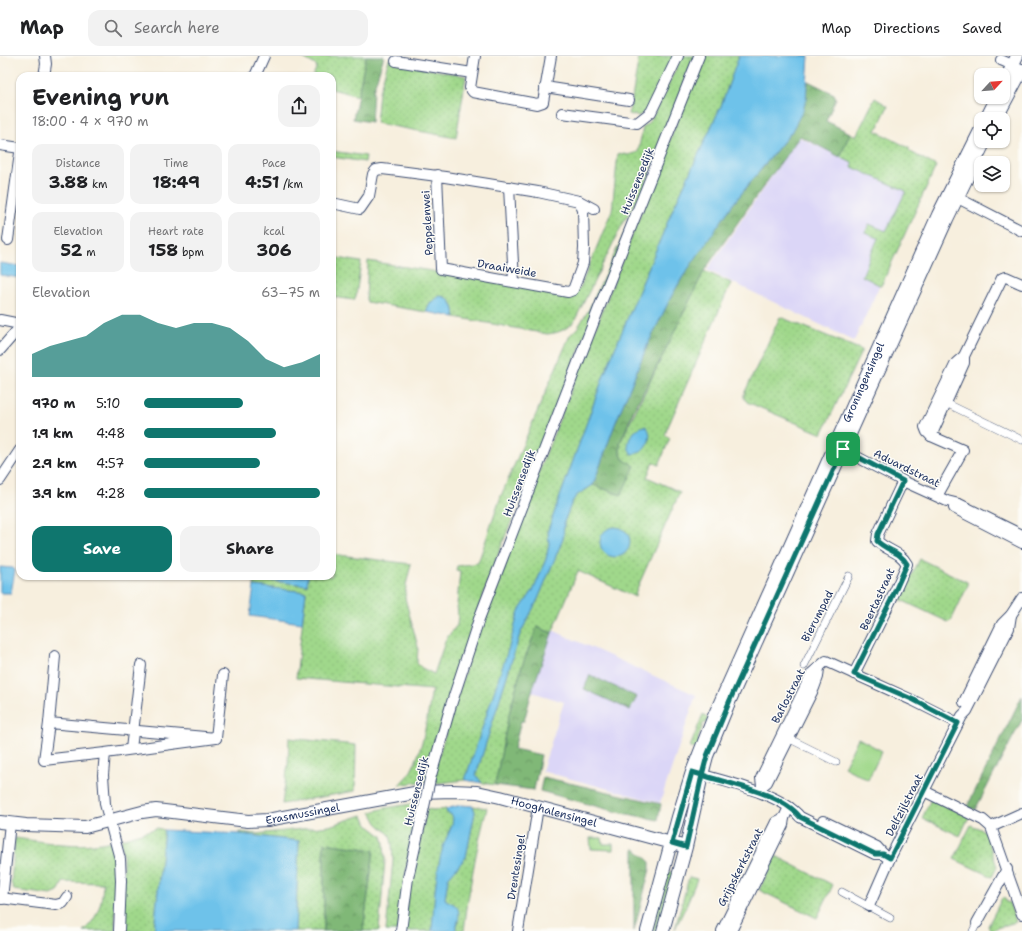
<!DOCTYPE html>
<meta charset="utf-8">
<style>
:root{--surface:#fff;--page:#f2f2f2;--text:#202124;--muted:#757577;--line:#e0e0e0;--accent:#0f766e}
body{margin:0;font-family:"Shantell Sans",sans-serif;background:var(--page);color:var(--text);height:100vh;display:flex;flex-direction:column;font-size:15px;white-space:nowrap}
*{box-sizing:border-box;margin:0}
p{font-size:13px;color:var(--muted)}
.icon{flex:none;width:22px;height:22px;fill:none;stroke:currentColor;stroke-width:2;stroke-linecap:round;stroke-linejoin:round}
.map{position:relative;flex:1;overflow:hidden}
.details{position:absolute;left:16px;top:16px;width:320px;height:508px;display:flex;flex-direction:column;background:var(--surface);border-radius:12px;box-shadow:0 1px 3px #0004}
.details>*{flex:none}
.needle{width:26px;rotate:64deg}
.buttons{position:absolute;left:974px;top:12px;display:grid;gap:8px}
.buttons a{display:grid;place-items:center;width:36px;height:36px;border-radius:8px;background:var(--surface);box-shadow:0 1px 3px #0004;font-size:20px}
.pin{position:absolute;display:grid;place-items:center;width:34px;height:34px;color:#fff;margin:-17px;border-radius:8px;box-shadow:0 2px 6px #0006}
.round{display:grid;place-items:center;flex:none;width:42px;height:42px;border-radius:12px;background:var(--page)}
.summary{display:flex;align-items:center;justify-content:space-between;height:68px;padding:0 16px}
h1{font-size:22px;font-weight:700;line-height:30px}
.stats{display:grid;grid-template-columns:repeat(3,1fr);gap:6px;height:68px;padding:4px 16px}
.stats div{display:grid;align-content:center;border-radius:10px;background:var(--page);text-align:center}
.stats b{font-size:17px;font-weight:700}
.stats small{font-size:11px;font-weight:400}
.stats p{font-size:11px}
.chart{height:112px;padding:8px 16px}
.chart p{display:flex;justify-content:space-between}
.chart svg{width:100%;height:72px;margin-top:4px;fill:var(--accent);opacity:.7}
.cta{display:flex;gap:8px;margin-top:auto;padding:8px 16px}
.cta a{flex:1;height:46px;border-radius:12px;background:var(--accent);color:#fff;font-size:16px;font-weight:700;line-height:46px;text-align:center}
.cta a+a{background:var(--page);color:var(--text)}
ul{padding:0 16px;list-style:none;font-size:13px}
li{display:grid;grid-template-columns:64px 48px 1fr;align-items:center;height:30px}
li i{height:10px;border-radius:5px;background:var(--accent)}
header{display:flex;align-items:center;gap:24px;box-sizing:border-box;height:56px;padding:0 20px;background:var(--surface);border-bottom:1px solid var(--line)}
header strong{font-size:19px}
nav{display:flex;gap:22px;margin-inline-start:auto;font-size:14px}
.search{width:280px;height:36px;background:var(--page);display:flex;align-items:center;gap:10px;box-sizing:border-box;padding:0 14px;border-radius:12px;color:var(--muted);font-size:15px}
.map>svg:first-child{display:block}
</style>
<header>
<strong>Map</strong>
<div class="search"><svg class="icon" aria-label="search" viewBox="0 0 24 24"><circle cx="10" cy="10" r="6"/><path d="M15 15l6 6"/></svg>Search here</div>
<nav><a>Map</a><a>Directions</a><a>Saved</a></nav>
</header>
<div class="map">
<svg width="1022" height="875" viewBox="0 0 1022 875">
<defs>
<pattern id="grass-dots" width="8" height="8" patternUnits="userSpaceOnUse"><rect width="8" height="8" fill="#a0d88b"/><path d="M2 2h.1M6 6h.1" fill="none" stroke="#89ba7a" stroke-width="1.8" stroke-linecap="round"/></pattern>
<pattern id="forest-crowns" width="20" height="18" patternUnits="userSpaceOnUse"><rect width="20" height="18" fill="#80b877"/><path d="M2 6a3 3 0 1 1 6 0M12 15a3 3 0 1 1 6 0" fill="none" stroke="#689665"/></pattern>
</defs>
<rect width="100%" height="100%" fill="#fdfcf7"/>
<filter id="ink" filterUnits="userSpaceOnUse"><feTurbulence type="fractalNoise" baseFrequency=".025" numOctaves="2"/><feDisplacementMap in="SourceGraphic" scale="8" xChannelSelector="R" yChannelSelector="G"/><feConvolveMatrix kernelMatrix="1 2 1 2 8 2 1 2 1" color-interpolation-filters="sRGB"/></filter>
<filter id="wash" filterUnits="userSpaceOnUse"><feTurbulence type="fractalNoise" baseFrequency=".012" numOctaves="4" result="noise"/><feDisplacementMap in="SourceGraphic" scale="16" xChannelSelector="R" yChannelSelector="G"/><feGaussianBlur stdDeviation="0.9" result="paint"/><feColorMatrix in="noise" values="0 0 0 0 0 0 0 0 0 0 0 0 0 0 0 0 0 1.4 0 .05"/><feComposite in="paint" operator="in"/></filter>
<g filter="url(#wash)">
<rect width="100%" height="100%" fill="#f7efde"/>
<!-- built -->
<g fill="#dbd6f7">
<polygon points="799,81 920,141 854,285 707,214"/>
<polygon points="548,572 696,639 660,747 542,715 564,646 526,634"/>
</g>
<!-- grass -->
<g fill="url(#grass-dots)" stroke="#5e8474" fill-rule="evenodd">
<polygon points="300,0 366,0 358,40 332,33 332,20 313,20 317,10"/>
<polygon points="639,0 675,0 650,52 639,60 628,58 631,48"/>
<path d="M682,0H695L644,132L622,169L574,266C565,274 559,277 547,278L455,261C454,253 453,244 444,240L430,247L426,256L367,246L366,243L368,205L572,237L580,232L612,154L618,97L628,99L638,96L643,71L651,64Z"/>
<polygon points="703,0 739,0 721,50 673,153 604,319 548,474 549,489 546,503 534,533 519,555 509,591 465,724 430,728 483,557"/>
<polygon points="389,3 397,7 466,20 456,82 376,67 379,36"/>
<polygon points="875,42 888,50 876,75 909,92 909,95 936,110 881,230 862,220 878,182 865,177 869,168 886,175 906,135 852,111 852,107 840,101 850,77 856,80"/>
<polygon points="332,95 366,100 365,106 332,101"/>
<path d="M631,163L496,504L460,604L425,725L399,729C403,724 408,720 411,715C423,695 428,657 432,634L296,622L306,536L254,530V523L307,529L308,520H332V498L411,508L406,529L405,542L418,591L417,607L422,612L434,618L446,583L457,569L458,560L457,549L460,515L456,514L457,510L478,507L501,440L570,279L578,271L588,255Z"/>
<polygon points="332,201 361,206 356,240 354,244 332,241"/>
<path d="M704,215L731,227L667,373L665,379L670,382L659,409L653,406L647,421L680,436L636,535L635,541L578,515L552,577L537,571L522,610L509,658L495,729L482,727L476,719L520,578L538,543L563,483L564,466L572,446L576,440L593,429L621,439L624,404L620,397V387ZM638,372L649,384L644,393L630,382ZM612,472L626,476L630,483L617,501C599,501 596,479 612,472Z"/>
<polygon points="780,261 862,294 822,378 747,346 744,342 744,338"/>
<polygon points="920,503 967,526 968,529 951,565 948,566 899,543"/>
<polygon points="703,658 708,663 707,666 703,668 698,683 700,688 697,693 690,691"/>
<polygon points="289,682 356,689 355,735 282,748 288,708"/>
<polygon points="931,743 969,761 960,780 922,762"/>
<polygon points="418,747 414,762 397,875 386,875 393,804 392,788 390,779 377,767 371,756 385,752"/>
<path d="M473,750L487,752C476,794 469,832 464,875H455L458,867L456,850L445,843L448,822L466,801L475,756Z"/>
<polygon points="427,753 433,754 446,753 447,757 452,759 454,762 453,767 449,775 436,826 432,875 404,875 409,829"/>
<polygon points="362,759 369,770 382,780 384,787 385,804 379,875 363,875 374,794 324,787 324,875 295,875 299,785 240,778 240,776 256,778 329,770"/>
<polygon points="971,769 985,775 997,811 992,821 954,803"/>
<polygon points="158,772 164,774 154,875 123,875 123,799 121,783"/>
<path d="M15,782C46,786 80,793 111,785L117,803L115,875H83C98,863 102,847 103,827L63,826L58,836L51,839L14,834L11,827Z"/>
<polygon points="776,800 833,829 817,862 759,834"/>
<polygon points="666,815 676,817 661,875 649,875"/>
<polygon points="689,821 697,823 686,850 675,873"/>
<polygon points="1002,842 1005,843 1007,847 1009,846 1016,866 990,874 988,870"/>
</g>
<!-- forest -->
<g fill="url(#forest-crowns)" stroke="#4e746a">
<polygon points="366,0 384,0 373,35 371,66 353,63"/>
<polygon points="808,25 834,38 836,42 826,65 850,77 840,101 800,80 750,149 704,215 666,293 634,354 620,387 620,397 624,404 635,410 621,439 593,429 615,368 647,290 671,241 694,202 733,148 792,75 808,29"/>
<polygon points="537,571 552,577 532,635 524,665 521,665 514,693 541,699 534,734 495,729 509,658 522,610"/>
<polygon points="590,619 637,641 630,654 584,633"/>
<polygon points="1022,640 1022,664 975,754 967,751"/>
<polygon points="543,721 661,748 658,764 617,756 540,735"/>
<polygon points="324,787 374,794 363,875 324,875"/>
<polygon points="634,792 650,806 650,813 634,875"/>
</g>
<!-- park -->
<g fill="#a0d88b" stroke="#5e8474">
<polygon points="858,682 882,695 868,724 844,711"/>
<polygon points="590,782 602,782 603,788 613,788 613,794 591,793"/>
</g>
<!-- water -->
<g fill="#6ec2ea" stroke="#4478a4">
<polygon points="739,0 809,0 806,44 803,54 792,75 733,148 682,222 671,241 647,290 615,368 593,429 576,440 572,446 564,466 563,483 538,543 520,578 476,719 482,727 465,724 509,591 519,555 534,533 546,503 549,489 548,474 604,319 673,153 721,50"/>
<polygon points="0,207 20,210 20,222 0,219"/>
<path d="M440,240C451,241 454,251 455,261L426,256L430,247Z"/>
<path d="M644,370L647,371C653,380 648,390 641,396L632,398C623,388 632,374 644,370Z"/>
<circle cx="615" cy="486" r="15"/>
<polygon points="0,511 13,512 15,514 11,537 0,537"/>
<polygon points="255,520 308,520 307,529 254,523"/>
<polygon points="254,530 306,536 302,567 250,560"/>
<path d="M461,749L473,750L475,756L466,801L448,822L445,843C448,846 453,847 456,850C462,856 457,869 455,875H432C434,847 435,818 443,791C445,783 456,766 452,759L447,757L446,753Z"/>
<polygon points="164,774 240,778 299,785 295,875 154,875"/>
</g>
</g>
<g filter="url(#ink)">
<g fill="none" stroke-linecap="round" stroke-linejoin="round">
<defs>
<g id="pedestrian">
<polyline points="946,347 1022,384"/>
<polyline points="804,610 849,520"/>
<polyline points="788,682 836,706"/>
<polyline points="842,836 890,862"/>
<polyline points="973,875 977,867"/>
</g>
<g id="minor">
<polyline points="475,0 470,32 473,36 537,48 543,46 551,0"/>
<polyline points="1001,4 1019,12"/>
<polyline points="396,5 472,17"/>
<polyline points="44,20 46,8 45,0"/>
<polyline points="255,20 264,0"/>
<polyline points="545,31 629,44"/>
<polyline points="562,57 637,67 651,56 678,0"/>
<polyline points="0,89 20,92"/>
<polyline points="509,131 514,226"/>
<polyline points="952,139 1022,175"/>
<polyline points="579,145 594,153"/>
<polyline points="332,147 360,153 369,140 373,118 376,114 382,113 399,115 445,121 538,136 579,145 583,154 584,192 583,207 573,234 568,236 441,213 437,119"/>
<polyline points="8,184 20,97"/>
<polyline points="0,264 20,268"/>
<polyline points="0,294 20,271"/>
<polyline points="931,380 964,307 964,301"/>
<polyline points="836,390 903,425 947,445 959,448 1022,479"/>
<polyline points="0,424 20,394"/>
<polyline points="937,440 963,394 931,380 927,376 925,371 956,307 964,300 1002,222 1006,221 1022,228"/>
<polyline points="954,452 1022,487"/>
<path d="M854,618L891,544L907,508C900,495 887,495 877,485L878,478L903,425"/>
<polyline points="964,646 1002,568 1011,559 1022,542"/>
<polyline points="49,667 55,600"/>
<polyline points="216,682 223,619"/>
<polyline points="131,693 141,609"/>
<polyline points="105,697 44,704 49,667 216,682 105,697 103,719 105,748 120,803 121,825 119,875"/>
<path d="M696,717C725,726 780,737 800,761L875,798H883"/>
<polyline points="430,723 451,649 479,563 606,234 699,0"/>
<polyline points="762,730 767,726 814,632 818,621 819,612"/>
<polyline points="924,735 983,764 991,771 1022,858"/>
<polyline points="760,736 762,730 761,722 812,617 826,605 914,645 958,667"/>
<polyline points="823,765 877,791 885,800"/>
<polyline points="991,771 1022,757"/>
<polyline points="0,842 56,849 63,847 67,841"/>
<polyline points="2,843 10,767"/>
<polyline points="869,850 890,802 962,660 967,655 1009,572 1011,559"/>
<polyline points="977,867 1007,813"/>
<polyline points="401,875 408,822 422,760"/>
<polyline points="518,875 538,751"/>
<polyline points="722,875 776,766 784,762"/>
<polyline points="731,875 783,769 784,762 789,751"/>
</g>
<g id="tertiary">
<polyline points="1003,29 1017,0"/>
<polyline points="986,63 997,41"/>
<polyline points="996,63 1022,14"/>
<path id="s1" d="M0,766L26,769L85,771L142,756L156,754L248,765L267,764L420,736L452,735L477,736L500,741L679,789"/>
<path id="s2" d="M647,875L678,761L692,716L714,660L938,159L981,73"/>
<polyline points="663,875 686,791 702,719 707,700 730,644 947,163 985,85"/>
</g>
</defs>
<!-- pedestrian casing -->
<use href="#pedestrian" stroke="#3c4c71" stroke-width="8"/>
<!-- minor casing -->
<use href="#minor" stroke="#3c4c71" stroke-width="12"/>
<!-- tertiary casing -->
<use href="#tertiary" stroke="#3c4c71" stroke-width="14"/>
<!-- pedestrian -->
<use href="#pedestrian" stroke="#fff" stroke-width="7"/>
<!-- minor -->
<use href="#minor" stroke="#fff" stroke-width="10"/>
<!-- tertiary -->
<use href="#tertiary" stroke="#fff" stroke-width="12"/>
<defs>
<polyline id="minor-bridge" points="422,760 430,723"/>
</defs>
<!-- minor-bridge casing -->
<use href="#minor-bridge" stroke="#3c4c71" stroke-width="12" stroke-linecap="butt"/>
<!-- minor-bridge -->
<use href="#minor-bridge" stroke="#fff" stroke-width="10"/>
</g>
</g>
<g fill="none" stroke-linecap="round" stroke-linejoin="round" filter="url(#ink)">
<defs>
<path id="route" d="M843,393L730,644L707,700L702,719L692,716L672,787L686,791L702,719C730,728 781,737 800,761L875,798H883L890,802L958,667L914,644L854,618L891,544L907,508C900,495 887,495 877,485L878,478L903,425L843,393"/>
</defs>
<!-- route casing -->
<use href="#route" stroke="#fff" stroke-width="8"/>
<!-- route -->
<use href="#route" stroke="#0f766e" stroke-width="5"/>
</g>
<g text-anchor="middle" stroke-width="3" stroke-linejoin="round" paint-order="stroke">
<!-- street labels -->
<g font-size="11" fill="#1b2f5e" stroke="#fdfcf7">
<text transform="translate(637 125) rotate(-68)" y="4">Huissensedijk</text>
<text transform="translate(427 167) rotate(-93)" y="4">Peppelenwei</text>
<text transform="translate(507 212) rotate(10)" y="4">Draaiweide</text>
<text dy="4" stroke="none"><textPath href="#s2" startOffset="591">Groningensingel</textPath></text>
<text transform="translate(907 412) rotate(26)" y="4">Aduardstraat</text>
<text transform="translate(519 427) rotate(-69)" y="4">Huissensedijk</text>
<text transform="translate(877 543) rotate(-65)" y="4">Beertastraat</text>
<text transform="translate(817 560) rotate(-63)" y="4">Bierumpad</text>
<text transform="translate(788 640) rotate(-63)" y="4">Baflostraat</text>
<text transform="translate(416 735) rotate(-76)" y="4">Huissensedijk</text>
<text transform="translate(904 749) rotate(-63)" y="4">Delfzijlstraat</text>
<text dy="4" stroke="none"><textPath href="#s1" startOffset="562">Hooghalensingel</textPath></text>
<text dy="4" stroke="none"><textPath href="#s1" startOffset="306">Erasmussingel</textPath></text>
<text transform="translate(516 811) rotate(-81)" y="4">Drentesingel</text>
<text transform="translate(740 811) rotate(-63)" y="4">Grijpskerkstraat</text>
</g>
</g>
</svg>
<div class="buttons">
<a><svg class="needle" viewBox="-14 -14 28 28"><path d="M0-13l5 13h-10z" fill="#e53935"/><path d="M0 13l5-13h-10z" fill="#757577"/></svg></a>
<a><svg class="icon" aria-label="locate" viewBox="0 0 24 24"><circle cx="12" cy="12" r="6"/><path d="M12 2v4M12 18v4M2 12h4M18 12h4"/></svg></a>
<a><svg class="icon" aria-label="layers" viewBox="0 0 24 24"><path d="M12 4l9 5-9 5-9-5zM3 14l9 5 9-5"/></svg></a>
</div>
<div class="pin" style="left:843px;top:393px;background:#1e9e55"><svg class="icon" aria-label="arrive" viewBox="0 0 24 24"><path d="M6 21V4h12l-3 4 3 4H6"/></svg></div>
<section class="details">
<div class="summary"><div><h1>Evening run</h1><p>18:00 · 4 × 970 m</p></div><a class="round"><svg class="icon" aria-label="share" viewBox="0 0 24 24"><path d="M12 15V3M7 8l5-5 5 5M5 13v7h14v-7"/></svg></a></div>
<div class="stats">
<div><p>Distance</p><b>3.88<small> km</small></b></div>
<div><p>Time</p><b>18:49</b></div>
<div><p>Pace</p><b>4:51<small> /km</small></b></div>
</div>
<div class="stats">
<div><p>Elevation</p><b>52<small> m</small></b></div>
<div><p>Heart rate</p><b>158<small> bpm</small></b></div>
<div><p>kcal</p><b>306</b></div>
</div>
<div class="chart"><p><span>Elevation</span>63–75 m</p>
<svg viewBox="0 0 160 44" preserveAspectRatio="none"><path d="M0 44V30L10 25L20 22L30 19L40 11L50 6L60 6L70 11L80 14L90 11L100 11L110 14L120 22L130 33L140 38L150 35L160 30V44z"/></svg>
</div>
<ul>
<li><b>970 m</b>5:10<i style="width:56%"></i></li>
<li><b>1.9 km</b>4:48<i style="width:75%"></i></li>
<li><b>2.9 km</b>4:57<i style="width:66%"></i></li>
<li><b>3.9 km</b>4:28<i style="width:100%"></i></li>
</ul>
<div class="cta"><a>Save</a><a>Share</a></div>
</section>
</div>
